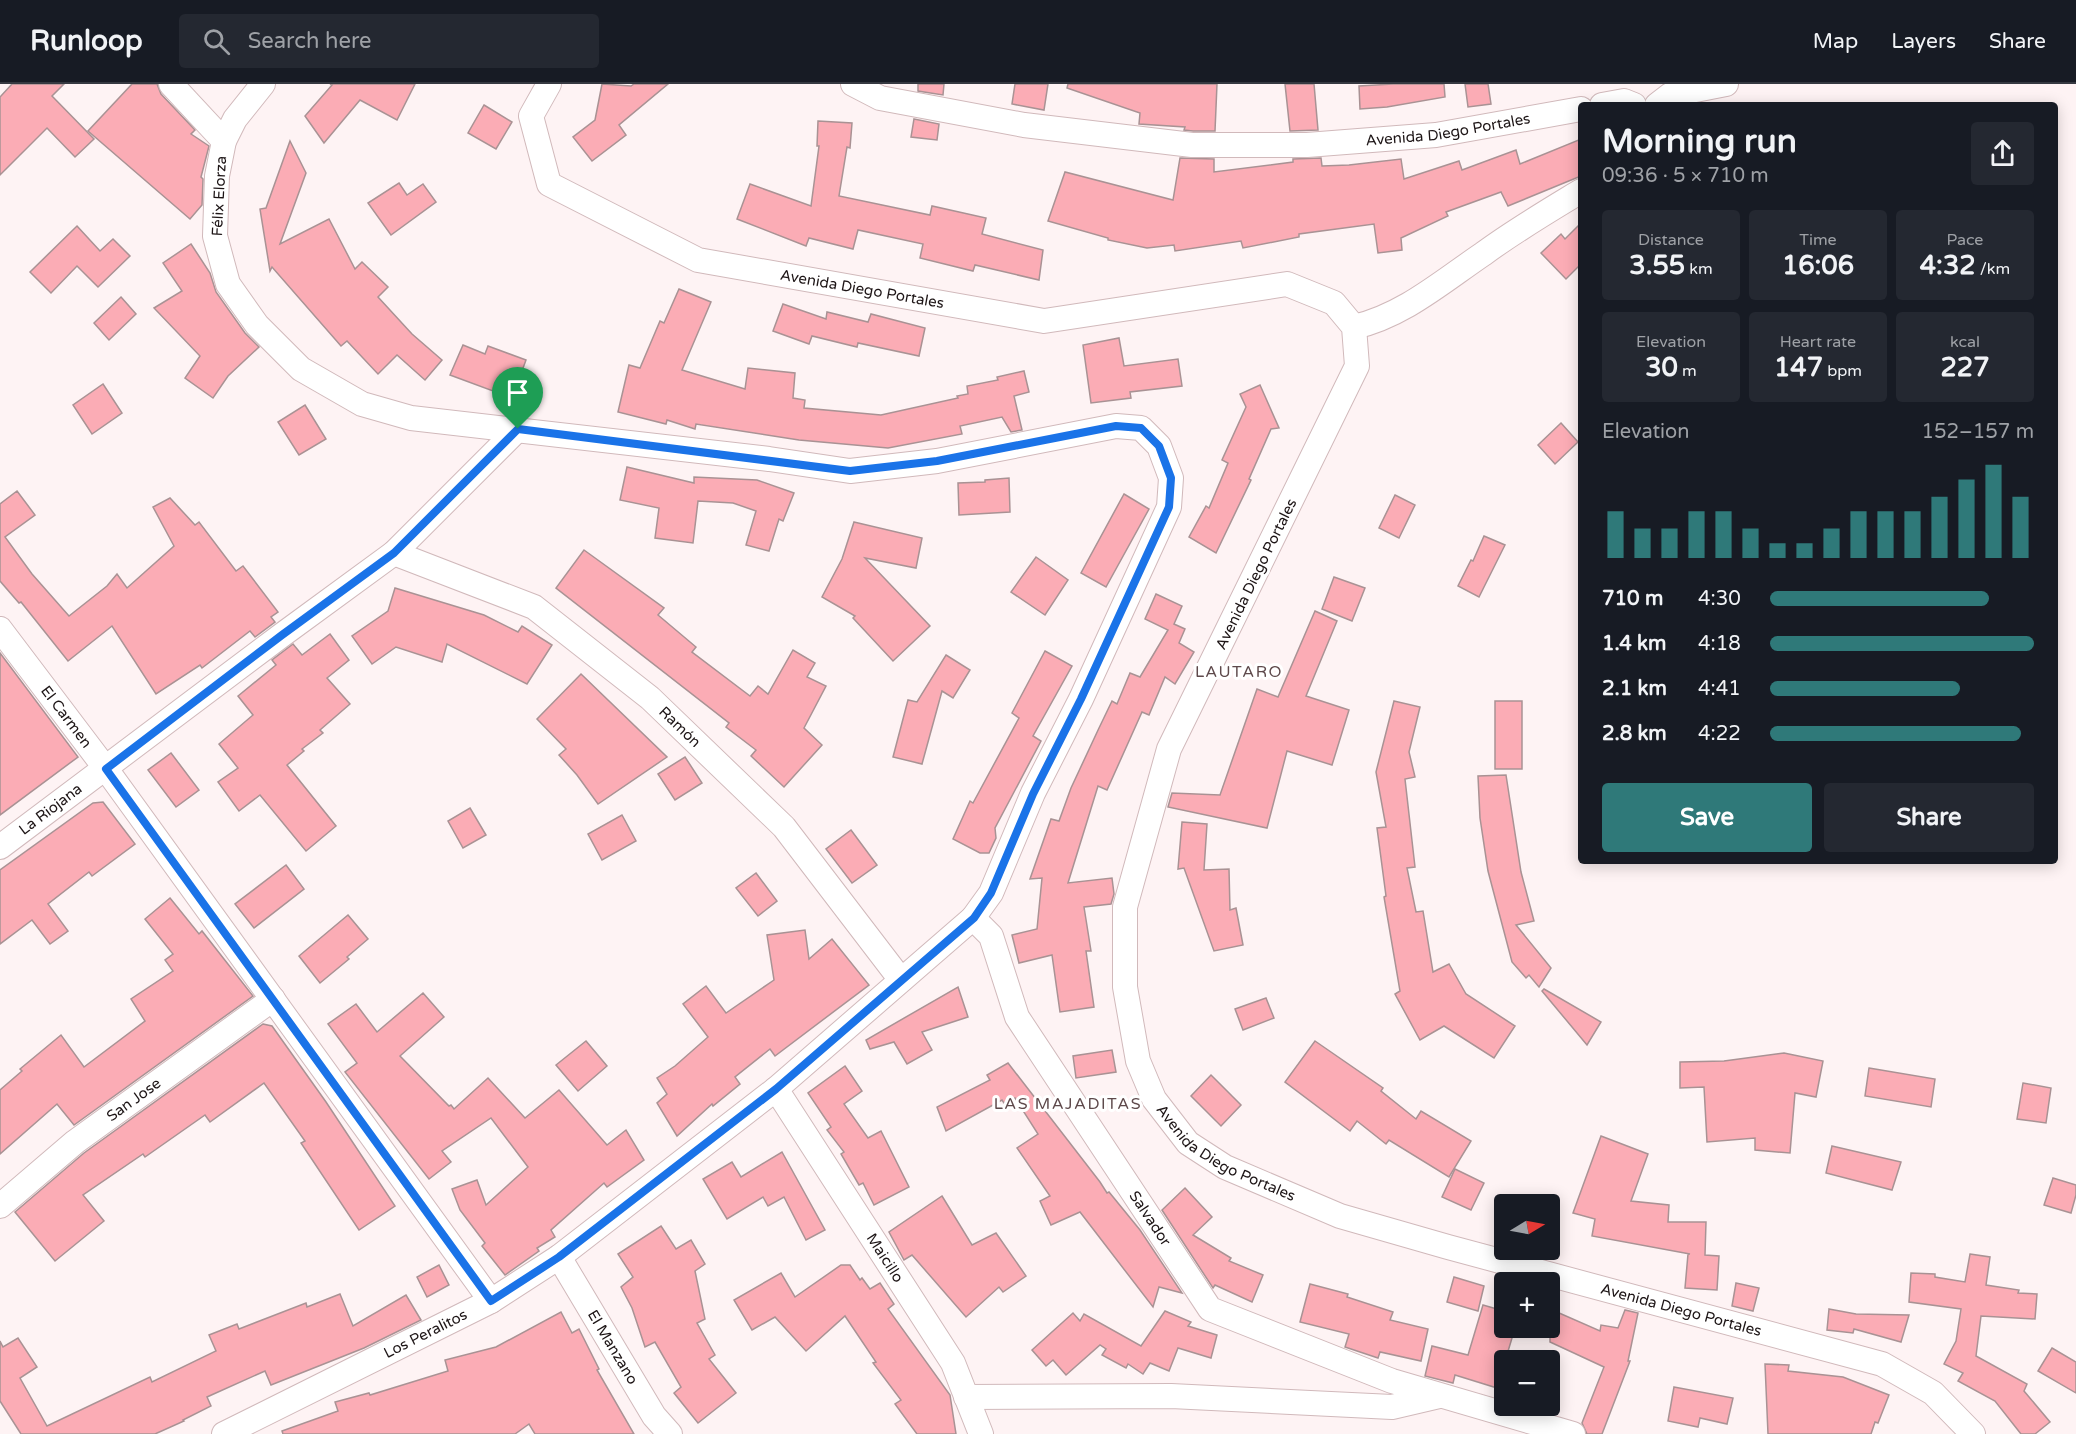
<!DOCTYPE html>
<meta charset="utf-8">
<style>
:root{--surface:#171b24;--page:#242831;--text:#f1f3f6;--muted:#9ea1a6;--line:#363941;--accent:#2f7979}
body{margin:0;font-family:"Varela Round",sans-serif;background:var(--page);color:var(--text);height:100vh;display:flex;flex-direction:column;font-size:22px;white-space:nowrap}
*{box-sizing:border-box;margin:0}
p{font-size:20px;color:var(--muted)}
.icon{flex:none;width:33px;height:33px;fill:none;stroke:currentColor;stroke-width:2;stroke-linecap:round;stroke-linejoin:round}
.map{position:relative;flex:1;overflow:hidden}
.details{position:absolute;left:1578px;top:18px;width:480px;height:762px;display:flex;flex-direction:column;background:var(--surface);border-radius:6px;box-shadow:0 3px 15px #0003}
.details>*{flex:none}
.needle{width:39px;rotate:80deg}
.fabs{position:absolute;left:1494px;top:1110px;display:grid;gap:12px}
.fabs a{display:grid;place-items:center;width:66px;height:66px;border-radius:6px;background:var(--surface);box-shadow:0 3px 15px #0003;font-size:30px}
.pin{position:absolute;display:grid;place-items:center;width:51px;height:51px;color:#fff;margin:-62px -26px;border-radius:50% 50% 50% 0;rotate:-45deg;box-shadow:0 0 6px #0007}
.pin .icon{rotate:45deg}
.round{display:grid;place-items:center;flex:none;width:63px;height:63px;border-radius:6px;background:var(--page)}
.head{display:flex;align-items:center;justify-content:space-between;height:102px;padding:0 24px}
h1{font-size:33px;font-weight:700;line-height:45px}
.metrics{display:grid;grid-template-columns:repeat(3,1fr);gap:9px;height:102px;padding:6px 24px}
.metrics div{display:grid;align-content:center;border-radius:6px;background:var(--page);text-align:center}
.metrics b{font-size:26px;font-weight:700}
.metrics small{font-size:16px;font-weight:400}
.metrics p{font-size:16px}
.chart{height:168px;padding:12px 24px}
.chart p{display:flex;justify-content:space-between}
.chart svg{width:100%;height:108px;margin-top:6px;stroke:var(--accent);stroke-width:6}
.cta{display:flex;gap:12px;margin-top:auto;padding:12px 24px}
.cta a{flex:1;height:69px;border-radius:6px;background:var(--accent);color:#fff;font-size:24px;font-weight:700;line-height:69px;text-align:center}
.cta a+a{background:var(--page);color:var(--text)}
ul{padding:0 24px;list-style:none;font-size:20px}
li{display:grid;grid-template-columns:96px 72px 1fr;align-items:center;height:45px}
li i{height:15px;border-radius:8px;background:var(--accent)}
header{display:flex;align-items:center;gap:36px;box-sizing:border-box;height:84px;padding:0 30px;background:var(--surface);border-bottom:2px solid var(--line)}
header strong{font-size:28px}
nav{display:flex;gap:33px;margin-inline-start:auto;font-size:21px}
.search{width:420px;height:54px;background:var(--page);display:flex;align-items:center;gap:15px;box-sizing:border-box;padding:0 21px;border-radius:6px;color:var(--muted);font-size:22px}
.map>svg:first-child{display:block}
</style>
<header>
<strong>Runloop</strong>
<div class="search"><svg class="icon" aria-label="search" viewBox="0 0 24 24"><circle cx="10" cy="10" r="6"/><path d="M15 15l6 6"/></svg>Search here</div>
<nav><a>Map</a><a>Layers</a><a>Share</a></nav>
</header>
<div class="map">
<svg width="2076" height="1350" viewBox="0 0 2076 1350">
<rect width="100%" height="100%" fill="#fef3f4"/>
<!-- building -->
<g fill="#fbacb5" stroke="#a99294" stroke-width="1.5">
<polygon points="12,0 64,0 52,12 94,55 75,73 47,44 0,91 0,13"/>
<polygon points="132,0 157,0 161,10 195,46 191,50 209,62 201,93 203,95 202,121 190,135 88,47"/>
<polygon points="330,0 415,0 397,36 360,16 324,59 305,32 332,1"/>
<polygon points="602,0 631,2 634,0 668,0 619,41 626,51 592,77 573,53 595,36"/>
<polygon points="918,0 944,0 943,11 918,7"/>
<polygon points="1015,0 1048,0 1044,26 1012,20"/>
<polygon points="1068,0 1217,0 1215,47 1193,47 1184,46 1185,43 1139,40 1140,29 1067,4"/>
<polygon points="1285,0 1314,0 1318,46 1290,47"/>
<polygon points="1393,0 1444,0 1445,13 1387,23 1360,25 1359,2"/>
<polygon points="1465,0 1488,0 1491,20 1468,23"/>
<polygon points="484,21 512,38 496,65 468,49"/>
<polygon points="914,35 939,40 937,56 911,53"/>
<polygon points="818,37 852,39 850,64 847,63 839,112 930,131 932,122 986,134 982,150 1043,166 1039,196 975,181 973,187 920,174 923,160 858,146 853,165 809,154 806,162 737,135 750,100 811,122 819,62 817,62"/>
<polygon points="1581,55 1581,92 1508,122 1501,108 1446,128 1448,132 1401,154 1402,166 1378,169 1374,140 1299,150 1299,153 1243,164 1241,157 1175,167 1174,161 1147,164 1108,156 1108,154 1048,137 1065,88 1173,116 1180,74 1214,75 1214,88 1293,78 1293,75 1321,74 1322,82 1349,81 1401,75 1404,95 1459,77 1462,86 1516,66 1520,80"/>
<polygon points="290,57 306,89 280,160 329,135 355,185 362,178 388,203 378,213 412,250 442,276 425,296 397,271 378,290 347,257 341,262 272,183 270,187 260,125 266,124"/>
<polygon points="399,99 407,111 423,100 436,118 391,151 368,119"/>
<polygon points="1581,139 1581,180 1566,195 1541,169 1561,150 1565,155"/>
<polygon points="77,142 100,167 113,155 130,172 98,203 77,182 51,209 30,188"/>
<polygon points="191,160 210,189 216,208 245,249 259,263 228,292 213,314 185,294 200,272 154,224 182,207 163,179"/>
<polygon points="679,205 711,218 682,286 745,305 748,284 795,289 793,314 805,316 804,324 881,331 958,314 957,312 968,310 967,302 998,296 997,293 1024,287 1029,308 1014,312 1022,346 1011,348 1002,333 960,342 962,350 888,364 799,356 696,340 695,345 667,336 666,340 618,328 629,281 640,284 660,237 664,239"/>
<polygon points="121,213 136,230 109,256 94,239"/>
<polygon points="783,220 826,235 827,228 868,238 871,230 925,244 919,272 858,259 857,263 812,252 809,260 773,247"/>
<polygon points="1119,254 1124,282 1178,275 1182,302 1130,308 1131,314 1091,319 1083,261"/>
<polygon points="463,261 485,270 488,262 526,276 512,314 450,291"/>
<polygon points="103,300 122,329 92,350 73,321"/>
<polygon points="1260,301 1279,344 1271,345 1249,395 1251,396 1216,469 1189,453 1206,422 1209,424 1228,379 1222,376 1246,323 1240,310"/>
<polygon points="305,321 326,355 299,371 278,338"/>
<polygon points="1561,339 1578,358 1555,380 1538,361"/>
<polygon points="627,383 694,399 694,393 757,396 794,409 783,437 779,435 769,467 746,461 756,427 733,419 698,417 693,459 655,454 659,424 620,416"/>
<polygon points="1009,394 1010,428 959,431 958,399 985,398 985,396"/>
<polygon points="17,407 35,431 5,453 32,490 69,532 107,502 117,490 127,504 174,462 153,423 170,414 195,441 199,438 236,487 243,482 278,528 271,533 275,538 255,553 250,547 202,584 200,581 156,610 112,542 68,577 21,518 19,519 0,497 0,420"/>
<polygon points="1124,410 1149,425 1106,503 1081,489"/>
<polygon points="1395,411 1415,421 1399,454 1379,444"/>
<polygon points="854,438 922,454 916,484 865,474 930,542 893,577 853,534 855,532 822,513 842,475"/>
<polygon points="1484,452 1505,461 1479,513 1458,502 1471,476 1473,477"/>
<polygon points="584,466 664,524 658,531 696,563 692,568 750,612 758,602 768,610 793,566 815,579 807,593 826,602 804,644 822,661 784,703 751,672 756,666 726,643 729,639 556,504"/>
<polygon points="1036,473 1068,496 1045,531 1011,508"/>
<polygon points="1334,493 1365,504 1352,537 1322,525"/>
<polygon points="395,504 484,531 518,548 522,542 552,561 527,600 447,560 442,578 396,563 372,580 352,552 388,527"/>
<polygon points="1156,510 1182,522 1174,540 1185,545 1179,559 1194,568 1175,600 1165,593 1149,631 1142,628 1107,706 1098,702 1068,799 1112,794 1114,810 1111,820 1084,823 1091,867 1086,867 1094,923 1060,928 1052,871 1019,879 1012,851 1037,845 1042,794 1030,795 1051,735 1059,737 1071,704 1099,644 1112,617 1117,620 1130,589 1140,593 1168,546 1145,535"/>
<polygon points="1315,527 1337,537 1306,612 1349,626 1332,681 1287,667 1267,744 1168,723 1172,709 1220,711 1257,605 1278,613"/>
<polygon points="330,550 349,576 327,594 350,620 320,646 323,649 302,665 304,667 287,681 336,742 306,767 260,711 239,727 218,698 238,684 219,660 253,631 238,612 276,581 272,576 293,560 302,571"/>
<polygon points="1045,567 1072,582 1033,652 1041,657 995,744 996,754 989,769 980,769 953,755 970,717 973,719 1019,634 1012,629"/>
<polygon points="0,569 78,673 0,731"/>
<polygon points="946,571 970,586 953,614 942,607 922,680 893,673 908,616 917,618"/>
<polygon points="581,590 667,673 598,720 577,691 559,671 566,665 537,635"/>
<polygon points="1394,617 1420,623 1409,668 1415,693 1405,695 1415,783 1407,784 1416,828 1423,827 1433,888 1449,880 1466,910 1515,942 1494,974 1444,942 1420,956 1395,910 1400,907 1384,813 1386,812 1377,744 1386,743 1376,688"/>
<rect x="1495" y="617" width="27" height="68"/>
<polygon points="171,669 199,706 176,723 148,686"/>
<polygon points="685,673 702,699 675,716 658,690"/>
<polygon points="1506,691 1521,788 1534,837 1516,841 1551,884 1539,903 1529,891 1526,894 1512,878 1488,787 1480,734 1478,692"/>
<polygon points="103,718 135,760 92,792 89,788 48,820 68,847 50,860 32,836 0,860 0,786 93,719"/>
<polygon points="470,724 486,751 463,764 448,737"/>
<polygon points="622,731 636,757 602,776 588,750"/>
<polygon points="1182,738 1207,740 1204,786 1229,785 1230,826 1236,824 1243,861 1214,867 1184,784 1178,785"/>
<polygon points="851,746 877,781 852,799 826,765"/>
<polygon points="286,781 304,805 254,844 235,820"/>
<polygon points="756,789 777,817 758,832 736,804"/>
<polygon points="170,814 199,850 202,847 253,912 74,1041 57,1020 0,1070 0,1006 22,987 20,985 61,951 84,983 145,937 131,915 173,887 165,876 173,870 145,835"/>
<polygon points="348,831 368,855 347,873 349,875 320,899 299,872"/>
<polygon points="805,846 809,875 832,855 869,901 775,972 770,965 735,993 740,1000 713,1022 712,1020 677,1052 657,1019 667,1010 657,994 675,982 708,953 683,920 706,902 726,929 774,896 767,851"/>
<polygon points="958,903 968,933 922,948 932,966 907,980 894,958 870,965 866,956"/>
<polygon points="1544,905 1601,938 1587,961 1542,907"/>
<polygon points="423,909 444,933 400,972 449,1022 451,1021 454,1025 488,994 525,1034 559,1006 607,1061 626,1046 644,1076 607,1103 604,1099 551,1146 555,1153 537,1164 539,1167 505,1191 482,1162 485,1159 460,1126 452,1105 477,1096 486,1121 528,1083 491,1034 442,1067 451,1078 429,1095 345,988 357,979 328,940 356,920 377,948"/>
<polygon points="1266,914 1274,934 1243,946 1235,925"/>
<polygon points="263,940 272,942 326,1018 395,1122 359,1146 301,1059 305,1057 264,999 210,1038 205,1031 145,1073 143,1070 83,1111 104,1137 55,1177 15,1128 84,1069"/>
<polygon points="586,957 607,982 578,1007 556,981"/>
<polygon points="1315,957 1383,1004 1381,1007 1416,1035 1421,1027 1471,1057 1449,1093 1389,1056 1386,1060 1357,1037 1350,1047 1285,998"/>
<polygon points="1112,966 1116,988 1076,994 1073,972"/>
<polygon points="1784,969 1823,977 1816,1013 1795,1009 1790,1069 1755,1066 1755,1054 1707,1058 1704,1003 1680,1004 1680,978 1724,977"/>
<polygon points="1008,979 1100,1098 1107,1109 1109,1108 1140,1146 1182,1209 1159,1203 1153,1223 1080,1128 1051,1141 1040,1117 1050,1112 1017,1064 1038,1050 1015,1014 1004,1019 1002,1016 946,1047 937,1023 990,996 987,991"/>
<polygon points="845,982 862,1007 844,1020 868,1054 881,1047 909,1103 874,1121 863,1099 859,1101 841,1070 844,1068 827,1046 831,1043 808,1009"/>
<polygon points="1869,984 1935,995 1931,1023 1865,1012"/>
<polygon points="1211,991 1241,1021 1221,1042 1191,1012"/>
<polygon points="2023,999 2051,1004 2046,1039 2017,1035"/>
<polygon points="1601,1052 1648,1070 1631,1117 1669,1121 1668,1138 1706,1138 1705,1171 1719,1172 1717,1206 1685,1204 1688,1170 1690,1170 1592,1152 1595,1135 1573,1129"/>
<polygon points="1832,1062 1901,1078 1892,1106 1826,1089"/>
<polygon points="782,1068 825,1146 806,1156 784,1113 768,1122 763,1113 727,1135 703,1095 732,1078 741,1093"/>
<polygon points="1455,1085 1484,1099 1471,1126 1442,1113"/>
<polygon points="2053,1094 2076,1101 2076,1111 2071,1129 2044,1121"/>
<polygon points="1185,1104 1212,1133 1193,1151 1231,1174 1229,1177 1263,1191 1252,1218 1215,1201 1213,1204 1162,1126"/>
<polygon points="942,1112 972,1161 996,1149 1026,1192 1003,1208 999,1203 966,1233 912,1171 904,1176 889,1148"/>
<polygon points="661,1142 676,1165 691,1156 705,1180 695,1187 705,1235 697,1239 715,1271 709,1275 736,1309 698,1339 674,1309 681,1303 655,1258 645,1263 632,1224 621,1203 633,1193 618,1170"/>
<polygon points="1970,1170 1990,1173 1986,1201 2019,1206 2018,1209 2037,1210 2035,1235 1981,1232 1976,1272 2027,1300 2024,1307 2050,1338 2035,1350 2021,1350 1995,1317 1958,1297 1963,1289 1944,1280 1956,1257 1961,1225 1909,1218 1911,1189 1935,1190 1935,1193 1965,1198"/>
<polygon points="439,1181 449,1201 427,1213 417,1193"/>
<polygon points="841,1181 850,1181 860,1196 862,1194 870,1205 880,1199 894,1220 888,1225 950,1311 956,1350 917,1350 895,1320 901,1316 873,1279 876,1278 845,1232 806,1267 775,1233 752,1246 734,1216 781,1189 795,1213"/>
<polygon points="1454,1193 1484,1202 1478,1227 1447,1218"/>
<polygon points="1736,1199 1759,1204 1753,1227 1732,1222"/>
<polygon points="1310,1200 1348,1210 1347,1213 1393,1228 1390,1236 1428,1245 1421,1277 1380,1268 1378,1274 1345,1263 1349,1250 1300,1238"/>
<polygon points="340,1210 353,1242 406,1211 421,1236 364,1264 271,1301 265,1287 207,1313 211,1322 183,1336 184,1337 155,1350 21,1350 0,1317 0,1257 3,1263 18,1254 37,1283 20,1294 47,1342 150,1293 152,1298 216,1267 209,1251 237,1240 239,1245 306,1219 307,1223"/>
<polygon points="1483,1221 1504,1227 1504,1244 1515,1244 1497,1304 1455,1291 1453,1299 1425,1292 1432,1262 1468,1271"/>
<polygon points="1550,1225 1600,1247 1601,1241 1618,1244 1625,1226 1638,1229 1628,1277 1630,1277 1602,1350 1587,1350 1582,1339 1604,1283 1550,1258"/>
<polygon points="1829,1225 1856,1230 1909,1231 1901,1258 1854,1245 1853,1249 1827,1246"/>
<polygon points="1165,1227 1191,1238 1188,1242 1217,1251 1211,1274 1178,1264 1169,1287 1150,1279 1143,1290 1128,1280 1126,1284 1102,1271 1106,1265 1100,1261 1066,1291 1053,1276 1046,1282 1032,1266 1073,1229 1080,1237 1084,1230 1141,1262"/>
<polygon points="561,1228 572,1249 579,1245 599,1285 597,1286 634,1350 535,1350 529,1340 515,1350 283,1350 282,1347 338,1327 335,1318 369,1309 370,1311 448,1287 445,1276 496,1263"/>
<polygon points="2052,1264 2076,1278 2076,1309 2038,1287"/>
<polygon points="1765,1280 1789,1281 1788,1287 1843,1293 1889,1311 1878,1339 1875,1338 1871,1350 1768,1350"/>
<polygon points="1674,1303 1733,1314 1727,1340 1700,1334 1698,1343 1668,1337"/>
</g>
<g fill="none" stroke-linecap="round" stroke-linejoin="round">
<defs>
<g id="minor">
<polyline points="171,0 224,57"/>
<path id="s1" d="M549,0L531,32L549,100L698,176L1044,237L1287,200L1334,219L1354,243L1357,282L1169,665L1125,823V903L1138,977L1154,1015L1188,1059L1225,1083L1340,1132L1448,1163L1882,1280L1933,1309L1973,1350"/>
<path id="s2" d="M853,0L880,14L1024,41L1192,61H1307L1436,51L1581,25"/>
<polyline points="1602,21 1624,17 1634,21"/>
<polyline points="1657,21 1670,11 1726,0"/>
<path d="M1354,243C1403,232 1443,197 1483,170C1514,147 1548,127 1581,107"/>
<path id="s3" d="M394,469L534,523L650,614L784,743L901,896"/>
<path id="s4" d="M0,545L106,685L491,1217"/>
<path id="s5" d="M0,763L282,551L394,469L518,345"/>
<path id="s6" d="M973,834L991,852L1017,933L1210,1225L1392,1297L1573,1350"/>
<path id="s7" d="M776,1005L953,1279L981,1350"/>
<path id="s8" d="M0,1122L75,1058L273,915"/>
<path id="s9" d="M559,1173L654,1332L670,1350"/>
<polyline points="966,1313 1171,1312 1392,1323 1439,1312"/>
<path id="s10" d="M224,1350L491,1217L559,1173L776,1005L973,834L991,809L1033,709L1081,615L1169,423L1171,394L1159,362L1141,344L1116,342L937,377L850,387L769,375L411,334L362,320L301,285L257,241L228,200L215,152L217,92L224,57L235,35L263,0"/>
</g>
</defs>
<!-- minor casing -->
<use href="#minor" stroke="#d1b9bb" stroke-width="26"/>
<!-- minor -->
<use href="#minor" stroke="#fff" stroke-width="24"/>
</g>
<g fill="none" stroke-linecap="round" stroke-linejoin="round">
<defs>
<polygon id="route" points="1116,342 1141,344 1159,362 1171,394 1169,423 1081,615 1033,710 991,809 974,834 776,1005 559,1173 491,1217 106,685 282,551 394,469 518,345 850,387 937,377"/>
</defs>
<!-- route casing -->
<use href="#route" stroke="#fff" stroke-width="12"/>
<!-- route -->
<use href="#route" stroke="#1a73e8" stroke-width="8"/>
</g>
<g text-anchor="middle" stroke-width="6" stroke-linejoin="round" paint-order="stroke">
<!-- street labels -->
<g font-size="15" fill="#1d1516" stroke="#fff">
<text dy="5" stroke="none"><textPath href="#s2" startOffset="603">Avenida Diego Portales</textPath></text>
<text transform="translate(219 112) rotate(-87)" y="5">Félix Elorza</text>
<text dy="5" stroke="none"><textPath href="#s1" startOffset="441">Avenida Diego Portales</textPath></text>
<text transform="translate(1256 490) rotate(-64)" y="5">Avenida Diego Portales</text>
<text dy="5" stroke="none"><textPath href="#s4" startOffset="110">El Carmen</textPath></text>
<text dy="5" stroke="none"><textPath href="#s3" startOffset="339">Ramón</textPath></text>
<text dy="5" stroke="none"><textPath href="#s5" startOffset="63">La Riojana</textPath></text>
<text dy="5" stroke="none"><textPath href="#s8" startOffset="171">San Jose</textPath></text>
<text dy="5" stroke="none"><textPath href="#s1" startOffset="1872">Avenida Diego Portales</textPath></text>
<text dy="5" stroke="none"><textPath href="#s6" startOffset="352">Salvador</textPath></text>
<text dy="5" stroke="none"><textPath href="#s7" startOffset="201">Maicillo</textPath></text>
<text dy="5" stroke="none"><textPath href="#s1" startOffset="2358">Avenida Diego Portales</textPath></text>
<text dy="5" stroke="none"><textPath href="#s10" startOffset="225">Los Peralitos</textPath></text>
<text dy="5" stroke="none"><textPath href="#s9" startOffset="105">El Manzano</textPath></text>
</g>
<!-- neighbourhood labels -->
<g font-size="16" letter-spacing="1.5" fill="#5e494b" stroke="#fff">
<text x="1239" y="593">LAUTARO</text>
<text x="1068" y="1025">LAS MAJADITAS</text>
</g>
</g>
</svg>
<div class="fabs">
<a><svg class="needle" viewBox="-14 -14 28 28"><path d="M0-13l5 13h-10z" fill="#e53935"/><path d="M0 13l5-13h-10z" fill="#9ea1a6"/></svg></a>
<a>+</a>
<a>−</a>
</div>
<div class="pin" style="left:518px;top:345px;background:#1e9e55"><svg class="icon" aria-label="arrive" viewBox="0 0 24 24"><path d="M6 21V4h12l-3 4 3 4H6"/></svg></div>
<section class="details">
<div class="head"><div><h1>Morning run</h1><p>09:36 · 5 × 710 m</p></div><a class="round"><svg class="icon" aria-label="share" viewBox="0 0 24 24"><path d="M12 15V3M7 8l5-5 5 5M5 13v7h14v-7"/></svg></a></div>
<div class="metrics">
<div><p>Distance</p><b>3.55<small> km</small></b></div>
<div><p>Time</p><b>16:06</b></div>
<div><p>Pace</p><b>4:32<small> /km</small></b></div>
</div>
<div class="metrics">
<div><p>Elevation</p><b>30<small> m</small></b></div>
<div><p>Heart rate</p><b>147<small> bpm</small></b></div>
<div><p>kcal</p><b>227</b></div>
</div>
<div class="chart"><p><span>Elevation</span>152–157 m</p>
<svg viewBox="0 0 160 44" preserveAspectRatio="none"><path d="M5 44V25M15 44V32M25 44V32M35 44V25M45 44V25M55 44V32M65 44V38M75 44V38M85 44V32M95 44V25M105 44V25M115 44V25M125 44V19M135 44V12M145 44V6M155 44V19"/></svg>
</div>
<ul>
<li><b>710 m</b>4:30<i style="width:83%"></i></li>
<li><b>1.4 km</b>4:18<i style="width:100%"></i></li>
<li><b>2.1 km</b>4:41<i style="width:72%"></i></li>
<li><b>2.8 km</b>4:22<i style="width:95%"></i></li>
</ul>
<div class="cta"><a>Save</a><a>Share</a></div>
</section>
</div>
